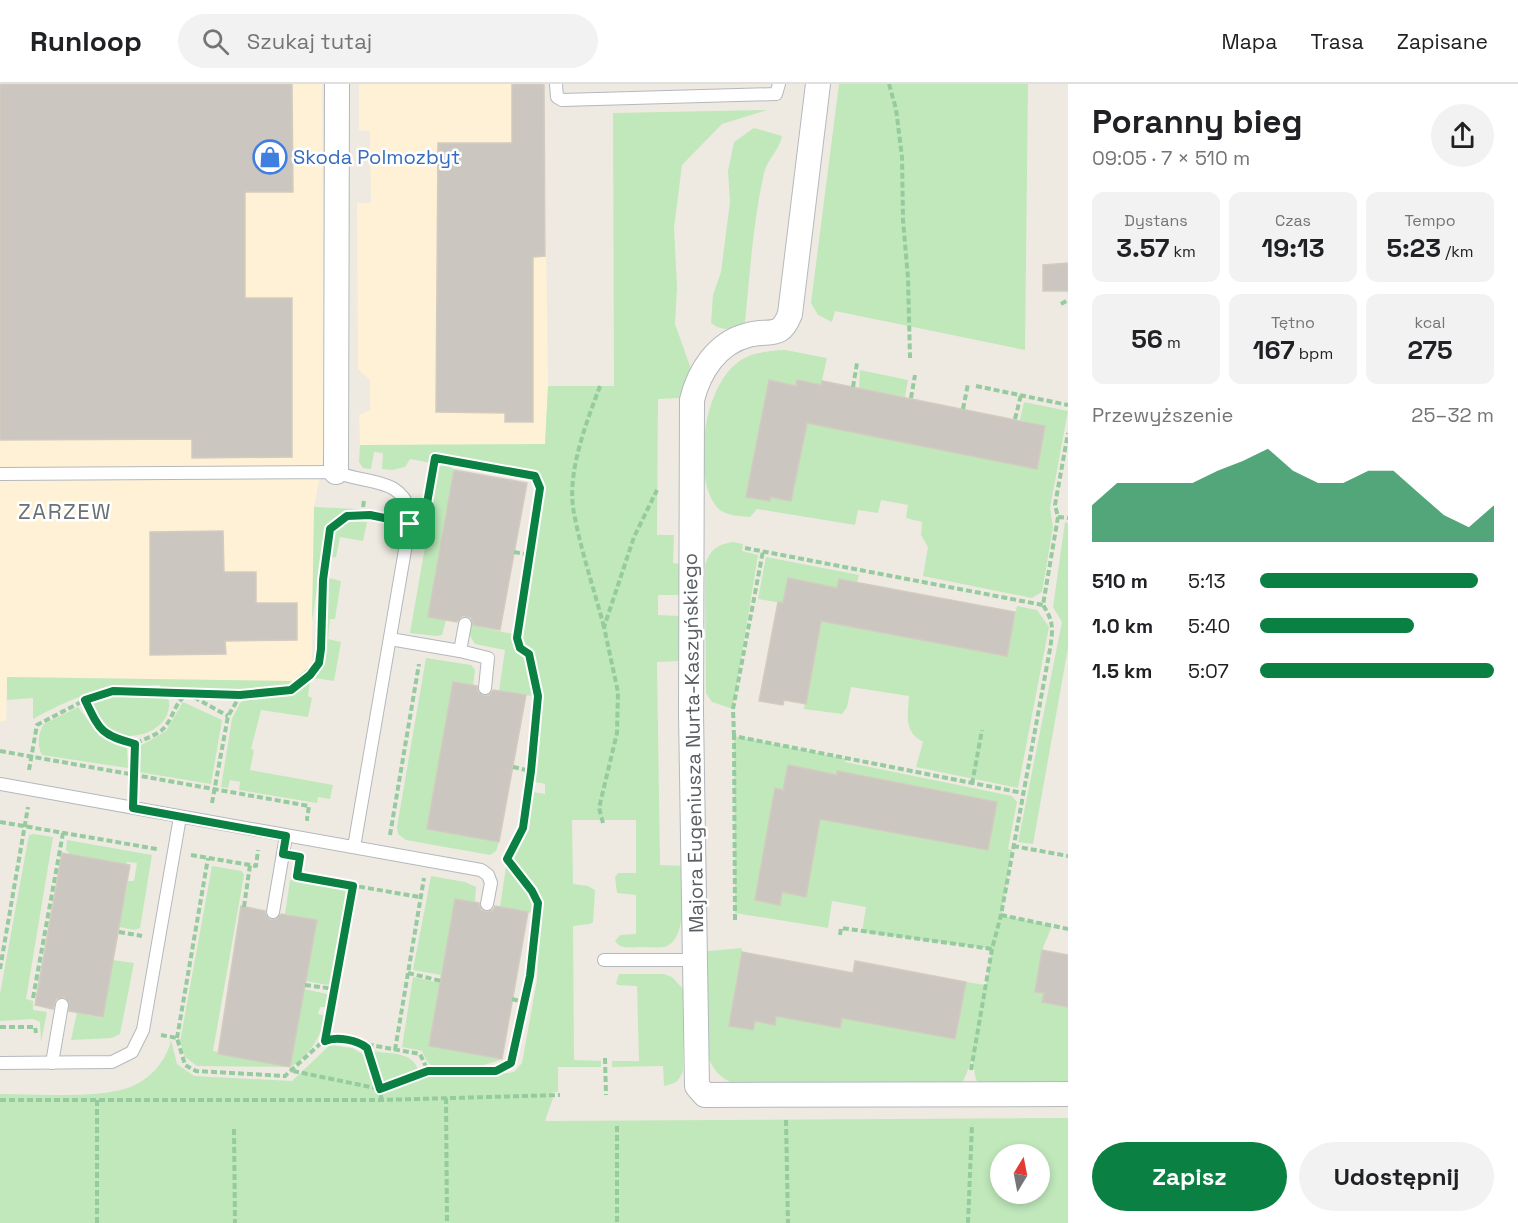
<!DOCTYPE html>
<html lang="pl">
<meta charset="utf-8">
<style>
:root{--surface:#fff;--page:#f2f2f2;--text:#202124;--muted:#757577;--line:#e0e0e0;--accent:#0b8043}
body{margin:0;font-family:"Space Grotesk",sans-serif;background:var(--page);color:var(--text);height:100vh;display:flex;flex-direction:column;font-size:22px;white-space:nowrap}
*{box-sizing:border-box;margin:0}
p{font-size:20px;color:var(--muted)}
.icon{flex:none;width:33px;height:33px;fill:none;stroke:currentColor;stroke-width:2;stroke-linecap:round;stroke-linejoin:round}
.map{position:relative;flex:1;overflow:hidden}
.panel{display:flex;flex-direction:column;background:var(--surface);width:450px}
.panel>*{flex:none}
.needle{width:39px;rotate:10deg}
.buttons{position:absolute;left:990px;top:1060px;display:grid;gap:12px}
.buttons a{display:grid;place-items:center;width:60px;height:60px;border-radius:50%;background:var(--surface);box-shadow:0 3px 9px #0003;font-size:30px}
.pin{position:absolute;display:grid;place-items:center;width:51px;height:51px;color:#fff;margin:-26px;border-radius:12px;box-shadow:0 3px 9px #0006}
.round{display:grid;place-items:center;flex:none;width:63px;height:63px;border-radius:32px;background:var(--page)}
.headline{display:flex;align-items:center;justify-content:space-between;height:102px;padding:0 24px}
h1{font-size:33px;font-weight:800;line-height:45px}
.stats{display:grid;grid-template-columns:repeat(3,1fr);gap:9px;height:102px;padding:6px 24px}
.stats div{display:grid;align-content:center;border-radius:12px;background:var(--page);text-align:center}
.stats b{font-size:26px;font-weight:800}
.stats small{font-size:16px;font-weight:400}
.stats p{font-size:16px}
.chart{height:168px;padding:12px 24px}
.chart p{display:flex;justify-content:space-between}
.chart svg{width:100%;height:108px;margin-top:6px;fill:var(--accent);opacity:.7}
.button{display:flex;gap:12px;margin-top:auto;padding:12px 24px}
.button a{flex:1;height:69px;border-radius:36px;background:var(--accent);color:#fff;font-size:24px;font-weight:800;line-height:69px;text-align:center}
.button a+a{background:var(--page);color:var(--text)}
ul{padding:0 24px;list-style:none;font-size:20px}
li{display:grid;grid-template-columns:96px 72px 1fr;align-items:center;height:45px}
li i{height:15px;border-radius:8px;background:var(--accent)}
header{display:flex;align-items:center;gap:36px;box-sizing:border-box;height:84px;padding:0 30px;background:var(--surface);border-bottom:2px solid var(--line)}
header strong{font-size:28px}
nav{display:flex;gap:33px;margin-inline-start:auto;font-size:21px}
.search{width:420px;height:54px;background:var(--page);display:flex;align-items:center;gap:15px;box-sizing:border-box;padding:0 21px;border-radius:33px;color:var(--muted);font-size:22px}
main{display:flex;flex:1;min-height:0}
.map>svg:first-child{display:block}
</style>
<header>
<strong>Runloop</strong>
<div class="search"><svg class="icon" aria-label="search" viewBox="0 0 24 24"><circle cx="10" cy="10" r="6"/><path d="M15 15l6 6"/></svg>Szukaj tutaj</div>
<nav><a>Mapa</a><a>Trasa</a><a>Zapisane</a></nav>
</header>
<main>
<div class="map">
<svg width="1068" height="1139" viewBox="0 0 1068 1139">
<rect width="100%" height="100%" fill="#eeeae1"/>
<!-- commercial -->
<g fill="#fff1d5">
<polygon points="0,0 322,0 325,365 314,423 312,580 293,597 7,593 6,637 0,637"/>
<polygon points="359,0 544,0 548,302 545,360 360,361 359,331 370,326 370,296 358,285 357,119 371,119 370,47 359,46"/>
</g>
<!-- green -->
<g fill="#c0e8bb" fill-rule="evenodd">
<polygon points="839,0 1028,0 1025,266 835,227 832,238 818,231 811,219"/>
<path d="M767,26L722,40L682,81L674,144L677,203L675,240L691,285L680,314L658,315L657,451H674L673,479L679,480V511H658V531L679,532L682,536L679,577L657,578L660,781L683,782C682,801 689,857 664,863C657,864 648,863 640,863C631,863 621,866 615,857L620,851L636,850V811L617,809L615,793L618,789H636V736H572L573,800L588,802L595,806L593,838L590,840L573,842L574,976L601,977V983H558V1008L549,1009L554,1011L545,1037L1068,1034V1139H0V1010C34,1010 100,1015 130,1003C150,996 167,976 171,956L177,980L194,992L292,997L330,961L352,964L366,972L376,1009L386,1008L373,967C396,971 415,967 420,992L494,991L514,988L522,979L537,896L540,811L514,777V770L525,753L533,708L545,710V700L535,698L537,581L532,569L522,560V554L542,402L538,390L533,387L433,370L431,379L410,375L405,383L392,386L382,385L383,369L374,368L371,385L363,384L359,378L360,361L545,360L548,302H614L613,29ZM1000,1071H1040V1110H1000Z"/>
<path d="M754,44L782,52C779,67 768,74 764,89C753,138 750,188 745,238C732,246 723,248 711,239L713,211L721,188L730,118L728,87L734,58Z"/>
<path d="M785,266L827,274L821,301L797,296L796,302L769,297L746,413L769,417L770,413L791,417L808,333L815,340L1036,385L1045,342L1020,336L1024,318L1068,327L1050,424L1053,443L1042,508L1032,514L923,492L928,463L921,451L922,438L906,434L908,421L881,416L878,429L858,426L855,441L757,425L750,433C738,432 724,432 716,422C691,389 704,304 737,279C750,268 769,267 785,266Z"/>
<polygon points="860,286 908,296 905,313 859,304"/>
<polygon points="442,380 449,381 454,386 428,532 446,536 442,551 437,552 410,549 439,382"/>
<path d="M314,423L359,425L358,429C343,429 335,431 326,444L312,537Z"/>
<polygon points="349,437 367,438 363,457 340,453 336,473 332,474 329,494 341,497 335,535 330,535 328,555 341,558 334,597 314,594 323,575 326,492 333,451 338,444"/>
<polygon points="1065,438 1068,439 1068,564 1033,760 1018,758 1062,538 1053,523"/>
<path d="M733,458L743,460L742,467L758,471L733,625L712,618L706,609L705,481C711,465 716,461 733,458Z"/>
<polygon points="766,473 859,491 857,498 839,495 835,514 788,494 783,519 758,515"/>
<path d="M1017,522L1037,526L1049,543L1018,704L916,683L923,658C903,647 908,631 909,612L851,603L847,623L842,630L804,625L821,537L1006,572Z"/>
<polygon points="471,541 512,550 513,562 526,577 532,612 499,607 505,566 475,560 469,550"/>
<polygon points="426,574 471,581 475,586 473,602 453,598 427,745 499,758 496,767 490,771 406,756 398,750 397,743"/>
<path d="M312,580L308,588L295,598L278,604L241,607L161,605L160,601C149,602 137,601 126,602C91,605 63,619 33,635V614L7,616V593L293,597Z"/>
<polygon points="310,597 308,612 312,614 308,633 261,626 251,665 254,666 250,686 333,701 330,715 318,713 317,719 239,706 240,698 230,696 228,704 221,703 232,635 240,619 246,615 287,612 301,606"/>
<path d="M134,611L162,613L169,616C173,648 127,662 105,644C98,637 95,629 91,619L109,613Z"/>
<path d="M183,618L222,636L211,700L139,688C136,680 136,669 140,662L166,647Z"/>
<path d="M78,623L99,651L127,664L128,684L42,671C37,662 38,649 44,640Z"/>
<path d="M734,652L847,675L845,678L1012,712L1017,718L1008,765L1012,766L1001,831L1052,842L1042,866L1035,908L1044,909L1042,918L1068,923V1000L983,1001L976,996L972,976L962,1000L736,1001C720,994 711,985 707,968L708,867L742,864L729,942L753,946L755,937L775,941L776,932L840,944L842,934L955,955L966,898L986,901L992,865L862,848L866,823L832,817L828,844L735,829ZM788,681L810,686L835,699L838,687L997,718L988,766L820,735L806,813L782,808L780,821L755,816L775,705L783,706Z"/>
<polygon points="34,750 53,753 26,915 33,917 33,926 47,928 41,958 40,938 33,935 0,937 0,910 28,756 29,751"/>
<polygon points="67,756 152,771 140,844 135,846 119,843 128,797 134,797 137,779 127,778 126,781 68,770 69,768 66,767"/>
<path d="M212,782L242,787L244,791L213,967L290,983L304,905L327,910L329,913L327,923H320L318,930L326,932C322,950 308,975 290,983L197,982L185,973L180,958Z"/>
<polygon points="506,783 531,813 533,829 500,823"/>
<polygon points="431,792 465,798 476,803 475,818 455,815 441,891 413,886"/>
<polygon points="290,796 346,805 332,898 328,901 306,897 317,836 285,830"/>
<polygon points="113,876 134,879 120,950 112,954 71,956 78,924 88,926 87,931 103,934"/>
<path d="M619,890H664L672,893L683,905V987C679,998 674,1000 664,1002L663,982L612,983V977H639L637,902L618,901L616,899Z"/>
<path d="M413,893L440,899L429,961L502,975C486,982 451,990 434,983C427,980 425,973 422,967L402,963Z"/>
</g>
<!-- building -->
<g fill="#cbc7c0" stroke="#d3cbbf" stroke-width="1.5">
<polygon points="0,0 292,0 293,108 245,108 245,214 292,214 292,373 192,374 192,355 0,356"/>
<polygon points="512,0 544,0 545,172 533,173 533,338 505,338 505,329 436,328 438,59 512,59"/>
<polygon points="1068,179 1068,207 1043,207 1043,181"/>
<polygon points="769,296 796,302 797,296 821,301 822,297 1045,342 1037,385 807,339 791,417 770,413 770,417 746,413"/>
<polygon points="454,386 527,399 500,546 473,541 471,534 466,532 462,532 457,538 428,533"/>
<polygon points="223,447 224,488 256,488 256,519 297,519 297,556 225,557 226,570 150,571 150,448"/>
<polygon points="788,494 837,504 839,495 1015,528 1007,572 821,537 806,620 784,616 783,621 759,617 778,518 783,519"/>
<polygon points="453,598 477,602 478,608 484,612 489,611 493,606 526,611 499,758 427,745"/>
<polygon points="788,681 837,691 837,687 997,718 988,766 820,735 806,813 782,808 780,821 755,816 775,704 783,706"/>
<polygon points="62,769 130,781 103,933 69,927 69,918 63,913 56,915 53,925 35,921"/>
<polygon points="455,815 479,819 481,826 486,828 493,826 495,822 528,828 502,975 429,962"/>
<polygon points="241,822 265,827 266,831 271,836 276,835 281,830 317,836 290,983 218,970"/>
<polygon points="1042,866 1068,871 1068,923 1042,918 1044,909 1035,908"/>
<polygon points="742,868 853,889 855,877 966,898 955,955 842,934 840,944 776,932 775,941 755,937 753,946 729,942"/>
</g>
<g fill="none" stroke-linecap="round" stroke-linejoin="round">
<defs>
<g id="lane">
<polyline points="556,0 557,13 562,16 776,10 779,0"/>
<path d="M0,390L336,388C368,401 402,392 411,431L354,763"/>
<polyline points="390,555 460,567 465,540"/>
<polyline points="460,567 488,574 485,604"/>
<polyline points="0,700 481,786 488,791 491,799 487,820"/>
<polyline points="273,828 286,752"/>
<polyline points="604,876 695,876"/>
<polyline points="0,979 112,978 132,968 143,946 180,733"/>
<polyline points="52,979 62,921"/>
</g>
<g id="street">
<path d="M818,0L790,230C780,256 770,245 748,251C717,259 699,287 692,316L691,629L697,1002L705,1011L1068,1010"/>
<polyline points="336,388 337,0"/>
</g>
</defs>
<!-- lane casing -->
<use href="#lane" stroke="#b4b8bd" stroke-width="14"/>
<!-- street casing -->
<use href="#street" stroke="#b4b8bd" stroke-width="26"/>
<!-- path -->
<g stroke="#95cb9f" stroke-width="4" stroke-dasharray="6 3" stroke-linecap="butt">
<polyline points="889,0 896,25 902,73 903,136 908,194 910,274"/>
<polyline points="1061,220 1068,216"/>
<path d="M600,302C587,337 568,385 573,423C579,461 594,505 604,543"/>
<polyline points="976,302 1068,321"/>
<polyline points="853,303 857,279"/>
<polyline points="911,314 915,291"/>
<polyline points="963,325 968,300"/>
<polyline points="1015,335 1021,311"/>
<polyline points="362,432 364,416"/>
<polyline points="1058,433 1068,434"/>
<polyline points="745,464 1043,521"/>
<polyline points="514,468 530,471"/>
<path d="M85,616C100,647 101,651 135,660C143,655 158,651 164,644C174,633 174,618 188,610L228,632"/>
<polyline points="734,652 733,625 763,467"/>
<polyline points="0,667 309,722 307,735 309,735"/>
<polyline points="513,683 531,687"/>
<polyline points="29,686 37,641 85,616 113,607 240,611 291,606 311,591 319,579 321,565 323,496 330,445 347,432 370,431 390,435"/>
<polyline points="972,700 982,646"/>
<polyline points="134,704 135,660"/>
<polyline points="212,719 228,632 240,612"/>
<polyline points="0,738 157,765"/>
<polyline points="603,739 599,724 617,649 618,608 604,543 634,453 657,406"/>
<polyline points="390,751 419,580"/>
<polyline points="1013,762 1068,772"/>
<polyline points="191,771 256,782 258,766"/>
<polyline points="297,792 420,813"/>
<polyline points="244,823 250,781"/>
<polyline points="1001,831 1068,845"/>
<polyline points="735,836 734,652 1023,709"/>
<polyline points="119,848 142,852"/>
<polyline points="840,851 841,844 992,865"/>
<polyline points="0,885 28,723"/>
<polyline points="408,889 441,897"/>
<polyline points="305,901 335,905"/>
<polyline points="33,914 63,749"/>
<polyline points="512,915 524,918"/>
<polyline points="0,943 35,943 36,949"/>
<polyline points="161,951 177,954 185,981 196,987 285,992 320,960 332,954 420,970 428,987 496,987 511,979 530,892 538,819 532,807 507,775 523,744 538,612 529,570 520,564 517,554 540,404 535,392 435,374 427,417"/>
<polyline points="177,954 208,774"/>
<polyline points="325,957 353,802"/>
<polyline points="363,961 367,964 382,1016"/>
<polyline points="395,966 424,794"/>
<polyline points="605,974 606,1011"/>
<path d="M971,986L992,865L1001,831L1050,565C1053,545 1054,538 1043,521L1058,433L1055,421L1068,349"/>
<polyline points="293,987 380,1005 428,987"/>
<polyline points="446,1014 447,1139"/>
<polyline points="0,1016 382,1016 560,1011"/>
<polyline points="786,1036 788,1139"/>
<polyline points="617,1042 617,1139"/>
<polyline points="234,1045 235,1139"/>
<polyline points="97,1139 97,1015"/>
<polyline points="968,1139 972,1040"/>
</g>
<!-- lane -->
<use href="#lane" stroke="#fff" stroke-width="12"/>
<!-- street -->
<use href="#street" stroke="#fff" stroke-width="24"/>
</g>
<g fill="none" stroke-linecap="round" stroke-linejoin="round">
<defs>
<path id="route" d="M435,374L535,392L540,404L517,554L520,564L529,570L538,612L531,687L523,744L507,775L532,807L538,819L530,892L511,979L496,987H428L380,1005L367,964C358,956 336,952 325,957L353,802L297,792L300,773L283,770L286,752L133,724L135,660C101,651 100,647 85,616L113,607L240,611L291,606L310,591L319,579L321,565L323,496L330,445L347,432L370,431L423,442Z"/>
</defs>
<!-- route casing -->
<use href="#route" stroke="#fff" stroke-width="12"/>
<!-- route -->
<use href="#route" stroke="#0b8043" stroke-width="8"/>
</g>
<!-- icons -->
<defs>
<symbol id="shop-ring" viewBox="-11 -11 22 22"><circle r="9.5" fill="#fff" stroke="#3f7fe0" stroke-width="1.5"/><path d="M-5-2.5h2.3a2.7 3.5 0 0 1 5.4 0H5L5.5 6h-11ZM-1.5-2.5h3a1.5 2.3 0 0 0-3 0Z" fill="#3f7fe0"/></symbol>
</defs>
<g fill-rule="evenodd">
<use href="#shop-ring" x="251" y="54" width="38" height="38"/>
</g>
<g text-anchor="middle" stroke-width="5" stroke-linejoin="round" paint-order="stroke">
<!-- shop labels -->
<g font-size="20" fill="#366cbe" stroke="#fff" text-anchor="start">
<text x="293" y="80">Skoda Polmozbyt</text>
</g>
<!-- street labels -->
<g font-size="20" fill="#5a5f63" stroke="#fff">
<text transform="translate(693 659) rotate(-91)" y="7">Majora Eugeniusza Nurta-Kaszyńskiego</text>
</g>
<!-- quarter labels -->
<g font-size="22" letter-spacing="1.5" fill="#6a7175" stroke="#fff">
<text x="65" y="435">ZARZEW</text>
</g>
</g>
</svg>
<div class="buttons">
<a><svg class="needle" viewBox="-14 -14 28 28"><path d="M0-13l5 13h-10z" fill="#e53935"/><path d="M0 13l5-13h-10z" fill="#757577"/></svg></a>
</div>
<div class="pin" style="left:410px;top:440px;background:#1e9e55"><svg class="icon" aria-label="arrive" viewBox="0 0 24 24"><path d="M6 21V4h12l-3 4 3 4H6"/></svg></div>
</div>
<section class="panel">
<div class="headline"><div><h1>Poranny bieg</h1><p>09:05 · 7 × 510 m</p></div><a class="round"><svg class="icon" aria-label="share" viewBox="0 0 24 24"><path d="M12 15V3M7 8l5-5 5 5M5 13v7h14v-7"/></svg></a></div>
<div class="stats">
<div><p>Dystans</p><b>3.57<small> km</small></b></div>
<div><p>Czas</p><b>19:13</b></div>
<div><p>Tempo</p><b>5:23<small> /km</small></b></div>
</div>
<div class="stats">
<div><b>56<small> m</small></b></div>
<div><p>Tętno</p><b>167<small> bpm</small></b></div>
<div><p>kcal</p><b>275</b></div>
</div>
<div class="chart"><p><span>Przewyższenie</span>25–32 m</p>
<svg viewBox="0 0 160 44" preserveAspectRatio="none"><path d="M0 44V29L10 20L20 20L30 20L40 20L50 15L60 11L70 6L80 15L90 20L100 20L110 15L120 15L130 24L140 33L150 38L160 29V44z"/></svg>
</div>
<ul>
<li><b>510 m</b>5:13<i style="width:93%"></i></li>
<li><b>1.0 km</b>5:40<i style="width:66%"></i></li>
<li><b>1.5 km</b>5:07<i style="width:100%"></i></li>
</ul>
<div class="button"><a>Zapisz</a><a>Udostępnij</a></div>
</section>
</main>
